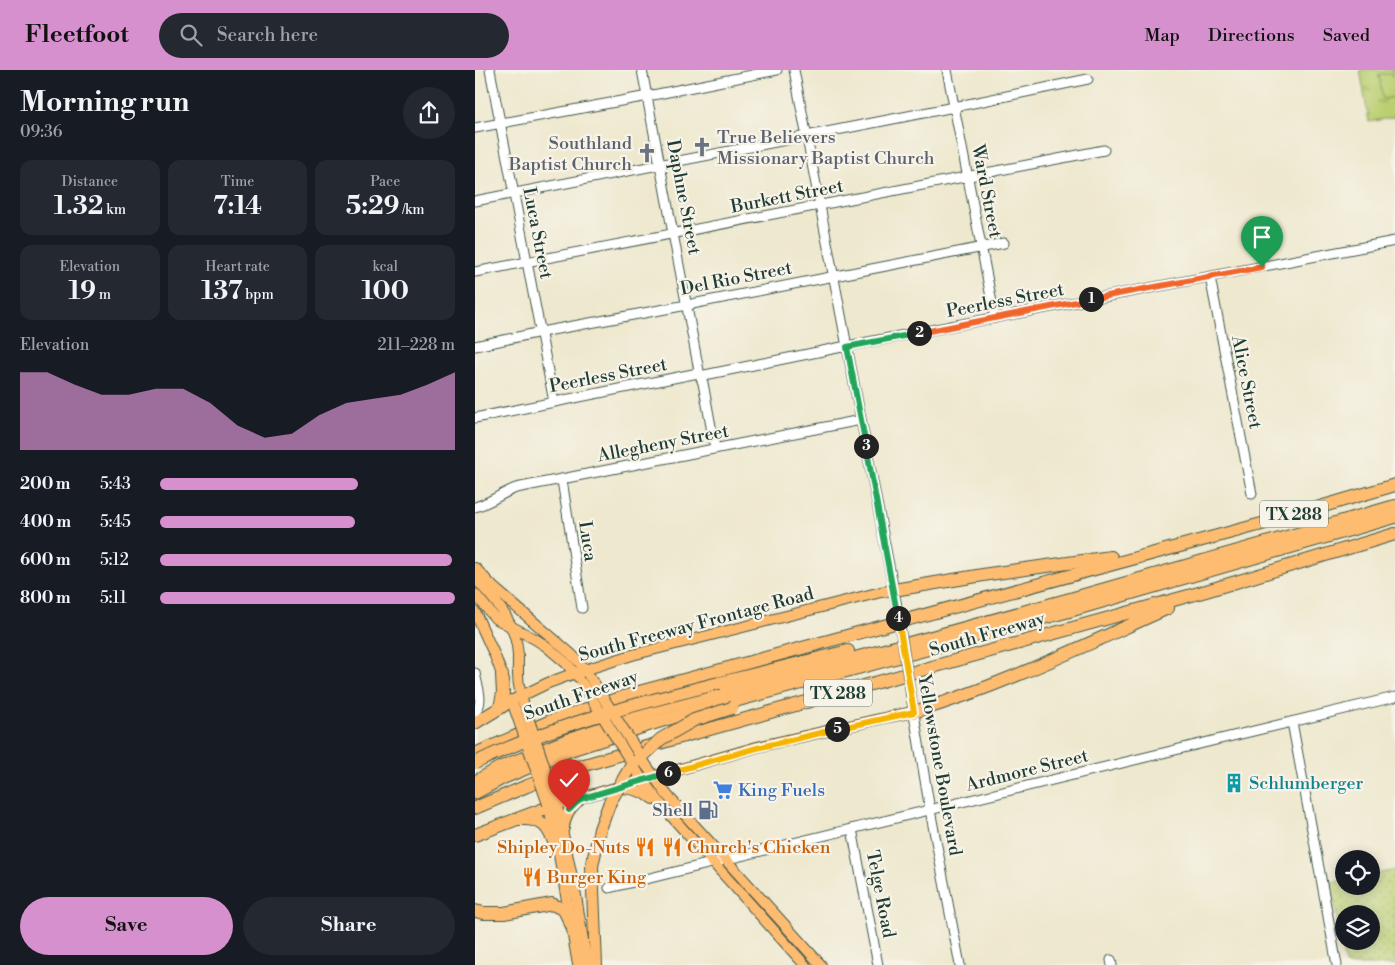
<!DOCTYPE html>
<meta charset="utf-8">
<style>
:root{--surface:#171b24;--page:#242831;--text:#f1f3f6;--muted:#9ea1a6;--accent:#d690ce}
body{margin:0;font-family:"Libre Bodoni",serif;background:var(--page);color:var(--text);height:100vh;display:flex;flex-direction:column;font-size:19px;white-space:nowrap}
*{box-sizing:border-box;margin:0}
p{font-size:16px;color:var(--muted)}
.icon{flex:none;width:28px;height:28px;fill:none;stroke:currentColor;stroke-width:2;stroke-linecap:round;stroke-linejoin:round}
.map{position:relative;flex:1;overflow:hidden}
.sheet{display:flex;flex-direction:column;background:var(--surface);width:475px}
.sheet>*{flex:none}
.tools{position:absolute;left:860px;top:780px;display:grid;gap:10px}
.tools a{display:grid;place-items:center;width:45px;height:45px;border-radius:50%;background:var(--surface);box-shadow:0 2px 12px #0003;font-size:25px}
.pin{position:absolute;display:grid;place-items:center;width:42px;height:42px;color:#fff;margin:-51px -21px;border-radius:50% 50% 50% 0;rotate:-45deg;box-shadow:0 0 5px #0007}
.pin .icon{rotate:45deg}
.km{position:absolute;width:25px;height:25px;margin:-12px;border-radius:50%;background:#222;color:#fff;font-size:14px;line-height:25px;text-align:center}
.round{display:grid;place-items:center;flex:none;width:52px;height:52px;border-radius:26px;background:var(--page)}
.overview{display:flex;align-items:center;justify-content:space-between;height:85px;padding:0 20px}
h1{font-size:28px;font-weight:800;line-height:38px}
.metrics{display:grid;grid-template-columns:repeat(3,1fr);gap:8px;height:85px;padding:5px 20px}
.metrics div{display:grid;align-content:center;border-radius:12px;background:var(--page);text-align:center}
.metrics b{font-size:25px;font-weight:800}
.metrics small{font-size:14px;font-weight:400}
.metrics p{font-size:14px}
.chart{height:140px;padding:10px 20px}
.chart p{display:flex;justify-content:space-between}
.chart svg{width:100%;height:90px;margin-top:5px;fill:var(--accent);opacity:.7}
.cta{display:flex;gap:10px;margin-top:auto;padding:10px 20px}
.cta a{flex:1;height:58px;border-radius:30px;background:var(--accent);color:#111;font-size:20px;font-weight:800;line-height:58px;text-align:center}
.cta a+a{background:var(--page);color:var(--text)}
ul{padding:0 20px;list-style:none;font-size:16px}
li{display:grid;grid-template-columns:80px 60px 1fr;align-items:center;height:38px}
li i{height:12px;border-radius:6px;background:var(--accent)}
header{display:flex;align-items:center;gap:30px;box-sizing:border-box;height:70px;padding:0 25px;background:var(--accent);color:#111}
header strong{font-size:24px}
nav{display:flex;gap:28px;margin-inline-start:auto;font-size:18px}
.search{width:350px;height:45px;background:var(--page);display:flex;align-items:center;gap:12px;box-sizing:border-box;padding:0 18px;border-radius:28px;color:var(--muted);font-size:19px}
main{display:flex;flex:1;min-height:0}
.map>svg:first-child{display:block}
</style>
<header>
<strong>Fleetfoot</strong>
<div class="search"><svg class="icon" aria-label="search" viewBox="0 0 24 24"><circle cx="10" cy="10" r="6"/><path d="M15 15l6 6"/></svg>Search here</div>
<nav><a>Map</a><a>Directions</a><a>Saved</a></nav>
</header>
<main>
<section class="sheet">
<div class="overview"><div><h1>Morning run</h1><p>09:36</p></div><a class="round"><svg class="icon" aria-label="share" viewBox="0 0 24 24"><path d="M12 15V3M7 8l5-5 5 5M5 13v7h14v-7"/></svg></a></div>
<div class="metrics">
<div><p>Distance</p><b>1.32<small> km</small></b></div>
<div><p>Time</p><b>7:14</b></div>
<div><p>Pace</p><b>5:29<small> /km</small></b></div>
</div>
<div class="metrics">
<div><p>Elevation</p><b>19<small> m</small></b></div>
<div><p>Heart rate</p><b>137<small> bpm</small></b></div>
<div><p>kcal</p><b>100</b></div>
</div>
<div class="chart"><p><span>Elevation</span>211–228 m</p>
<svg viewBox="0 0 160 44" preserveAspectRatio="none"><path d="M0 44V6L10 6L20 12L30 17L40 17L50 14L60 14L70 21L80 32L90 38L100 36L110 27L120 21L130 19L140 17L150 12L160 6V44z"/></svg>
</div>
<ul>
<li><b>200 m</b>5:43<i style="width:67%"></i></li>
<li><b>400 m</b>5:45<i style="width:66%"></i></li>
<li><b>600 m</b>5:12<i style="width:99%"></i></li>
<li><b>800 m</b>5:11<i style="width:100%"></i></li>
</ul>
<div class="cta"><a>Save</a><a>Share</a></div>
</section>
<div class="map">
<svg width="920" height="895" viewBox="0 0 920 895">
<defs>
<pattern id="grass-dots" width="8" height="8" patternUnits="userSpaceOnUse" patternTransform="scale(1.25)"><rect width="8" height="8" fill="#bbcf72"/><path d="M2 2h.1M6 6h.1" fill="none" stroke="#97a95e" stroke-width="1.8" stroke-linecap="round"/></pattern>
<pattern id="park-tufts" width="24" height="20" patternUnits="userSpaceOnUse" patternTransform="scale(1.25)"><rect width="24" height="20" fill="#bbcf72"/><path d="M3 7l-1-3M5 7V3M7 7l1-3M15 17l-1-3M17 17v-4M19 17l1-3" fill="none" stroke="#97a95e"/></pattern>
</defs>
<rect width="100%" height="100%" fill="#f7f3e8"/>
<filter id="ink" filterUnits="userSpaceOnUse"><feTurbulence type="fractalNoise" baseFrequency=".02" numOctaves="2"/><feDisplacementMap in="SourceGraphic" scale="10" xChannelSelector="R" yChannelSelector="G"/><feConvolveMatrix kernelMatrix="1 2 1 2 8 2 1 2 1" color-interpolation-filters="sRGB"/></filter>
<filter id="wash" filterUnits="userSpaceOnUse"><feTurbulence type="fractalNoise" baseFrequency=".0096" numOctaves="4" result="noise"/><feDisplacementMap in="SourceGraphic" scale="20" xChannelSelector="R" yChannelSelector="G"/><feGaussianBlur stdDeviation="1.12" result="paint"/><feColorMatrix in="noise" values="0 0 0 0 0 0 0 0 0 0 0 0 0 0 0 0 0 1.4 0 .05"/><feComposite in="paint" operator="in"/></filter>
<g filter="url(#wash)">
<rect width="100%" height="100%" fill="#eee8ce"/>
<!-- grass -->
<path fill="url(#grass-dots)" stroke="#6d8653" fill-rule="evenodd" d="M920,800V895H870L856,812L869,810V816H896V805ZM869,844H896V871H869Z"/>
<!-- park -->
<polygon fill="url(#park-tufts)" stroke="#6d8653" points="885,0 920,0 920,47 894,52"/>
<!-- garden -->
<polygon fill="#bbcf72" stroke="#6d8653" points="916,0 920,0 920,27 909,29 907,27 904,4 914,4 917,7"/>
</g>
<g filter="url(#ink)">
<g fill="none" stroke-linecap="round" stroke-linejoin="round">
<defs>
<g id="minor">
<polyline points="15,0 79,332"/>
<polyline points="167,0 225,306 228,313 240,378"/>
<polyline points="319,0 421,532"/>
<polyline points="472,0 520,248"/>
<polyline points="0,58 173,26 302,0"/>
<polyline points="0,131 479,37 613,9"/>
<polyline points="0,202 629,80"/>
<polyline points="735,207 777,424"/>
<polyline points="0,276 66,262 212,235 529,173"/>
<polyline points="0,348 223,303 225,306 362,278 920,171"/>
<polyline points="87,410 107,538"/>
<path d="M0,437C15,433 27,423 41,418L386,350"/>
<path d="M0,603C2,615 10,632 0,642"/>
<polyline points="436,626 455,740 485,895"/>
<polyline points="817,652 862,895"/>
<polyline points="377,759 403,895"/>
<polyline points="134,818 737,671 920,627"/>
<polyline points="636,890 637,895"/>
</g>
<g id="major">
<polyline points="0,498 18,517 95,583 105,593 117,610"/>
<path d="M0,508C21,531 42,553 43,586C43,604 42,614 48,632"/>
<polyline points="0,524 20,548 60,569 71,576 91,593 103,607"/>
<polyline points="0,542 20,586 29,610"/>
<polyline points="36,631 73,613 100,603 157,585 406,522 419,520"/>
<polyline points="171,695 192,725 346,895"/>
<polyline points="161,700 168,711 189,738 330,895"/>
<path d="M148,718C160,719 169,722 178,729"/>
<polyline points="81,731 101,826 112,895"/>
<polyline points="73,734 81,767 103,895"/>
<polyline points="74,737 282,677 413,647 439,642"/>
<path d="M89,758C90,745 95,739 104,730"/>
</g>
<g id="highway">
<polyline points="419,520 514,504 636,487"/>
<polyline points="244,613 373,581"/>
<polyline points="25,638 28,623 27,605"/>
<path d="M439,642C527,616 610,575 693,538"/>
<polyline points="0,653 36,631"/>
<polyline points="0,684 78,650 164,622 794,452 920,415"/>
<polyline points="0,712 24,698 97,668 185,639 358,594 595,529 920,436"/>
<polyline points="0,723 28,708 98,679 189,650 598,540 920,447"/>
<polyline points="0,738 52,716 106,696 195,670 731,521 920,464"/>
<path d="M45,749C72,748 74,760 83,781"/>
<polyline points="0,765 74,737"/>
<polyline points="0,841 9,843 29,843 77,834 89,840 97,856"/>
<polyline points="121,895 117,796 125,759 135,732"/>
</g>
</defs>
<!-- minor casing -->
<use href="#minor" stroke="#3e574b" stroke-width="11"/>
<!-- major casing -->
<use href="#major" stroke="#3e574b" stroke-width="12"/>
<!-- highway casing -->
<use href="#highway" stroke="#3e574b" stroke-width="14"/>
<!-- minor -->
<use href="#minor" stroke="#fff" stroke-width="9"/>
<!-- major -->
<use href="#major" stroke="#febc70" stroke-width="10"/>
<!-- highway -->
<use href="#highway" stroke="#febc70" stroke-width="12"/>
<defs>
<polyline id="minor-bridge" points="421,532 436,626"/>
<g id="major-bridge">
<polyline points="117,610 171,695"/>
<polyline points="107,613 161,700"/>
<polyline points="48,632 81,731"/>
<polyline points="39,637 73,734"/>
</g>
<g id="highway-bridge">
<path d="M0,693C77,655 161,634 244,613"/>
<polyline points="135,732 155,698 186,669 219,650 257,638"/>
</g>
</defs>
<!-- minor-bridge casing -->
<use href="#minor-bridge" stroke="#3e574b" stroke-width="11" stroke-linecap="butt"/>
<!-- major-bridge casing -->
<use href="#major-bridge" stroke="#3e574b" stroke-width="12" stroke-linecap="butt"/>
<!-- highway-bridge casing -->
<use href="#highway-bridge" stroke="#3e574b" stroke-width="14" stroke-linecap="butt"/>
<!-- minor-bridge -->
<use href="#minor-bridge" stroke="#fff" stroke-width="9"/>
<!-- major-bridge -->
<use href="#major-bridge" stroke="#febc70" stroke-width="10"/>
<!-- highway-bridge -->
<use href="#highway-bridge" stroke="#febc70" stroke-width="12"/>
</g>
</g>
<g fill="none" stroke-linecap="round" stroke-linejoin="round" filter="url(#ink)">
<defs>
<polyline id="split-1" points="616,229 787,197"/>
<polyline id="split-2" points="444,263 616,229"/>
<polyline id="split-3" points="391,376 372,277 444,263"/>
<polyline id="split-4" points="391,376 423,548"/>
<polyline id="split-5" points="362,659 439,642 423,548"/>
<polyline id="split-6" points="193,703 282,678 362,659"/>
<polyline id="split-7" points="94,740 105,729 193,703"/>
</defs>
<!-- split-1 casing -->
<use href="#split-1" stroke="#fff" stroke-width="10"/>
<!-- split-2 casing -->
<use href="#split-2" stroke="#fff" stroke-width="10"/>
<!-- split-3 casing -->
<use href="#split-3" stroke="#fff" stroke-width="10"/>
<!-- split-4 casing -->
<use href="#split-4" stroke="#fff" stroke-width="10"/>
<!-- split-5 casing -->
<use href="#split-5" stroke="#fff" stroke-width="10"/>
<!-- split-6 casing -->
<use href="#split-6" stroke="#fff" stroke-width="10"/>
<!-- split-7 casing -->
<use href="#split-7" stroke="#fff" stroke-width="10"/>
<!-- split-1 -->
<use href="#split-1" stroke="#f0652b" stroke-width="6"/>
<!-- split-2 -->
<use href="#split-2" stroke="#f0652b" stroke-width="6"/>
<!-- split-3 -->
<use href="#split-3" stroke="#22a559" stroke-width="6"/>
<!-- split-4 -->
<use href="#split-4" stroke="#22a559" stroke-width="6"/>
<!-- split-5 -->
<use href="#split-5" stroke="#f5b400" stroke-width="6"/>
<!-- split-6 -->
<use href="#split-6" stroke="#f5b400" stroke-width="6"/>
<!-- split-7 -->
<use href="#split-7" stroke="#22a559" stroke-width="6"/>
</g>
<!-- icons -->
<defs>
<symbol id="church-bare" viewBox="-9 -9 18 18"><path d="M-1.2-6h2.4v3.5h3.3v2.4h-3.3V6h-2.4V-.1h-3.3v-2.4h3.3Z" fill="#6b7280" stroke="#f7f3e8" stroke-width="2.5" paint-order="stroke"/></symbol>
<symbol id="building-bare" viewBox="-9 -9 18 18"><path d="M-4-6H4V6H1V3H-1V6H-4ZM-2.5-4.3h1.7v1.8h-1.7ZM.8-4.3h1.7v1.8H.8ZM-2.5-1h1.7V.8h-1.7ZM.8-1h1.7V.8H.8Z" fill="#0f9aa8" stroke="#f7f3e8" stroke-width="2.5" paint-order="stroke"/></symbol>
<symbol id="supermarket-bare" viewBox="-9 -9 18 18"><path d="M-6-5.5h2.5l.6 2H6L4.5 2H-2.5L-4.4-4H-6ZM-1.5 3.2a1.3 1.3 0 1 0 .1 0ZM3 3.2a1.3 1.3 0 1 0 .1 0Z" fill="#3f7fe0" stroke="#f7f3e8" stroke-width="2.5" paint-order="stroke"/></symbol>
<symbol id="fuel-bare" viewBox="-9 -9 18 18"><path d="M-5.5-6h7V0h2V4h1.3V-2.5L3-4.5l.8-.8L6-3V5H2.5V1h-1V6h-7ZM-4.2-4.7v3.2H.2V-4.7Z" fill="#5c6f8a" stroke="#f7f3e8" stroke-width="2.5" paint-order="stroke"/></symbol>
<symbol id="restaurant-bare" viewBox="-9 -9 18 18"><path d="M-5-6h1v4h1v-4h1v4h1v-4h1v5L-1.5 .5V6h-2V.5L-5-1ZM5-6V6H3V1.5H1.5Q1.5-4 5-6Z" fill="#e8710a" stroke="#f7f3e8" stroke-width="2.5" paint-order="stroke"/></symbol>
</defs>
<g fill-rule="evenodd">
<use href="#church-bare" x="213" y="63" width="28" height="28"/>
<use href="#church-bare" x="158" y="69" width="28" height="28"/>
<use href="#building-bare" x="745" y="699" width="28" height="28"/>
<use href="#supermarket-bare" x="234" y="706" width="28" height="28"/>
<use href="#fuel-bare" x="219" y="726" width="28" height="28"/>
<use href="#restaurant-bare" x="156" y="763" width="28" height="28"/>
<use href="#restaurant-bare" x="183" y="763" width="28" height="28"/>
<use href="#restaurant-bare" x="43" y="793" width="28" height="28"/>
</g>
<g text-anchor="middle" stroke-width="4.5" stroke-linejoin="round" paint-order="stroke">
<!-- shield labels -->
<g fill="#f7f3e8" stroke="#60746a" stroke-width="1">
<rect x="785" y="430.5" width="68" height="27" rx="4"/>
<rect x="329" y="609.5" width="68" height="27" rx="4"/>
</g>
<g font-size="16" font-weight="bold" fill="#1f3d34">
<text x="819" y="450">TX 288</text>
<text x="363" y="629">TX 288</text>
</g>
<!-- worship labels -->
<g font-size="18" fill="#5b616d" stroke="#f7f3e8" text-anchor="start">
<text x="242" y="73">True Believers<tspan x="242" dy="21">Missionary Baptist Church</tspan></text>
<text x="157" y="79" text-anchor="end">Southland<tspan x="157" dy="21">Baptist Church</tspan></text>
</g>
<!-- street labels -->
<g font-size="18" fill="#1f3d34" stroke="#f7f3e8">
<text transform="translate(512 121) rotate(79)" y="6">Ward Street</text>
<text transform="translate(312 126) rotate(-11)" y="6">Burkett Street</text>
<text transform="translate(209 127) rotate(79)" y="6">Daphne Street</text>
<text transform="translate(63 163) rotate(79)" y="6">Luca Street</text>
<text transform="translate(261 208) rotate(-11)" y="6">Del Rio Street</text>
<text transform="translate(530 230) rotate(-11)" y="6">Peerless Street</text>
<text transform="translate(133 305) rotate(-11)" y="6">Peerless Street</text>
<text transform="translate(772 312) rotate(79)" y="6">Alice Street</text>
<text transform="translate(188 373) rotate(-11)" y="6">Allegheny Street</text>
<text transform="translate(113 471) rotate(81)" y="6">Luca</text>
<text transform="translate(221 554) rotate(-15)" y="6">South Freeway Frontage Road</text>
<text transform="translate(512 564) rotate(-16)" y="6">South Freeway</text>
<text transform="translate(106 625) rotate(-19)" y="6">South Freeway</text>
<text transform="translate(465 695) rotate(80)" y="6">Yellowstone Boulevard</text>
<text transform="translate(552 700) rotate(-14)" y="6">Ardmore Street</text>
<text transform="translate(406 824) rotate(79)" y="6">Telge Road</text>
</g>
<!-- culture labels -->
<g font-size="18" fill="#0d838f" stroke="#f7f3e8" text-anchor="start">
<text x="774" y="719">Schlumberger</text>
</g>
<!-- shop labels -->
<g font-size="18" fill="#366cbe" stroke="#f7f3e8" text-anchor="start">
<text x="263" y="726">King Fuels</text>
</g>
<!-- service labels -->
<g font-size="18" fill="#4e5e75" stroke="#f7f3e8" text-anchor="end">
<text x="218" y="746">Shell</text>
</g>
<!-- food labels -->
<g font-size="18" fill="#c56008" stroke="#f7f3e8" text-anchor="start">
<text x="155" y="783" text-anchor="end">Shipley Do-Nuts</text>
<text x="212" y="783">Church's Chicken</text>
<text x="72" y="813">Burger King</text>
</g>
</g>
</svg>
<div class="tools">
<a><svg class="icon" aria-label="locate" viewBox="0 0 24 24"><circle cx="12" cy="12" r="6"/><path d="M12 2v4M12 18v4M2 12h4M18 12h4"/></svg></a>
<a><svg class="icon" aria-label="layers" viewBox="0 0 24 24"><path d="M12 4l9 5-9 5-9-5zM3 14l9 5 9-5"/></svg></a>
</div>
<div class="pin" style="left:787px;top:197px;background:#1e9e55"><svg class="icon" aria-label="arrive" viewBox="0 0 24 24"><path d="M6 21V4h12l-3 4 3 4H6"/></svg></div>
<div class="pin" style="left:94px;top:740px;background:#d93025"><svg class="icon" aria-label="check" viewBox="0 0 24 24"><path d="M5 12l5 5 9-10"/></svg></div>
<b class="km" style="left:616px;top:229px">1</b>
<b class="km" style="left:444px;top:263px">2</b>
<b class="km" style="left:391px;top:376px">3</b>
<b class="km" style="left:423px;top:548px">4</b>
<b class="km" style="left:362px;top:659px">5</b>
<b class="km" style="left:193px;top:703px">6</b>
</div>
</main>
